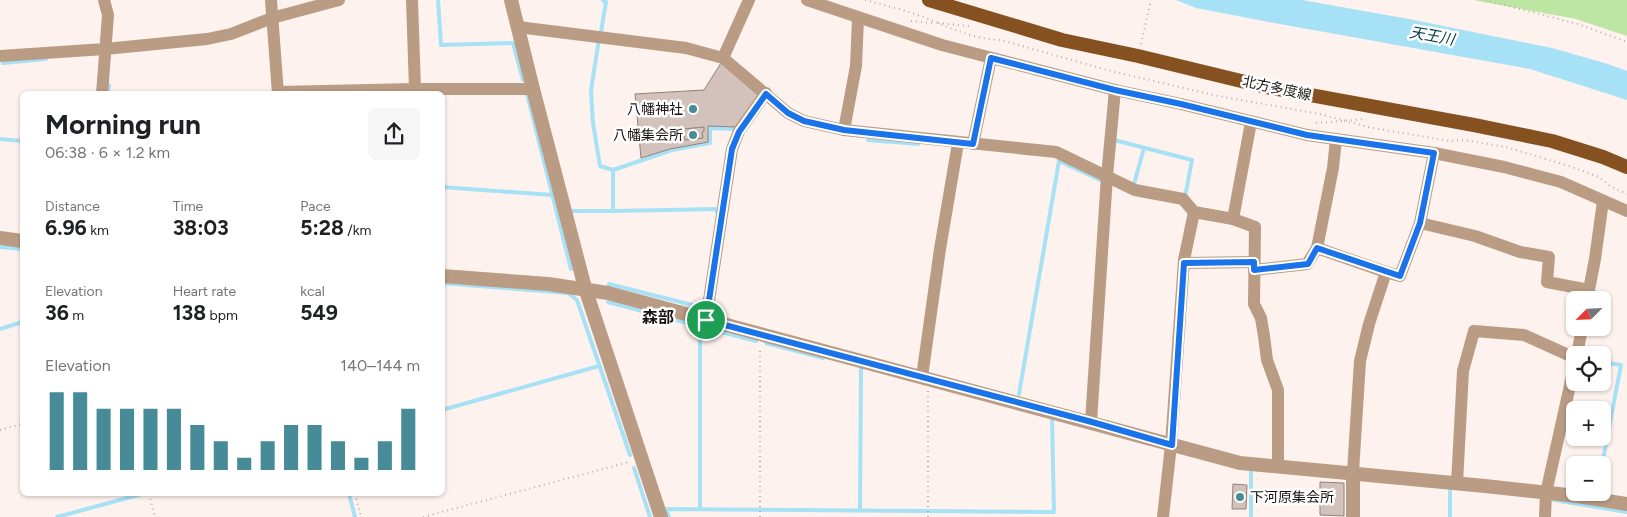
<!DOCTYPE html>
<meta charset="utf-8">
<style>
:root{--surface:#fff;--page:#f6f6f6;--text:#202124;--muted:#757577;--accent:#478b99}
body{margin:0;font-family:Figtree,"Noto Sans JP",sans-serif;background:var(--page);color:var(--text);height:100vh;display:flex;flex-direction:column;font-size:19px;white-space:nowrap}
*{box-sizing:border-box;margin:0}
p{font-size:16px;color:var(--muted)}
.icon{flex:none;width:28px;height:28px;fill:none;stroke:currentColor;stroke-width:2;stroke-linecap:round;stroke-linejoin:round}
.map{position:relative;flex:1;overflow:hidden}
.drawer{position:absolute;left:20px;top:91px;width:425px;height:405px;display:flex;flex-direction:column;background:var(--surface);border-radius:8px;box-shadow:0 1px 4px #0004}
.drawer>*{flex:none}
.needle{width:32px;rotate:246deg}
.controls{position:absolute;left:1566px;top:291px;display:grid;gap:10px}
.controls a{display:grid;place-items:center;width:45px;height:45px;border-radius:8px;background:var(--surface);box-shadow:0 1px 4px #0004;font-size:25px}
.pin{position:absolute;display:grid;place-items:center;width:42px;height:42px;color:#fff;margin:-21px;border:2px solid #fff;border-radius:50%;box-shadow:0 1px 5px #0007}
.round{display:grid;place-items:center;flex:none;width:52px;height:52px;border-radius:8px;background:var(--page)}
.overview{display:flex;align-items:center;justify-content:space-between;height:85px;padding:0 25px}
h1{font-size:28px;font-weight:700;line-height:38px}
.stats{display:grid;grid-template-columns:repeat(3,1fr);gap:8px;height:85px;padding:5px 25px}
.stats div{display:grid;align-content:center}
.stats b{font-size:21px;font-weight:700}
.stats small{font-size:14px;font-weight:400}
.stats p{font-size:14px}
.chart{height:140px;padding:10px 25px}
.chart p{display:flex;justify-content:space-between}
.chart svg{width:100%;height:90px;margin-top:5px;stroke:var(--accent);stroke-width:6}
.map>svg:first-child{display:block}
</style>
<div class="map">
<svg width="1627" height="517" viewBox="0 0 1627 517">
<rect width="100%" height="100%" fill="#fdf2ee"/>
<!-- green -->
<polygon fill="#bce6a2" points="1473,0 1627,0 1627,36 1576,19"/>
<!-- water -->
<polygon fill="#a6e1f5" points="1176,0 1302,0 1409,19 1552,48 1608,64 1627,71 1627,100 1530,69 1269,22 1196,8"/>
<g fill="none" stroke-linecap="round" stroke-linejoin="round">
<!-- stream -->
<g stroke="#a6e1f5" stroke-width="4">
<polyline points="438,0 441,45 513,43 523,80"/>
<polyline points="601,32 606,2 603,0"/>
<polyline points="599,39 591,90 593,123 600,166 613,170 613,211 718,209 717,212"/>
<polyline points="3,63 46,59"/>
<polyline points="108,94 109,85"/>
<polyline points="527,94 571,269"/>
<polyline points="0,139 22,141"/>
<polyline points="868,140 918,144"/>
<polyline points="1114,140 1192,160 1185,197"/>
<polyline points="613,170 672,150 710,143 710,128 735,129"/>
<polyline points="1134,184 1144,148"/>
<polyline points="442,187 552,195"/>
<polyline points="573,211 613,211"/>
<polyline points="0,247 22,249"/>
<polyline points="442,283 568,293 577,300 630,455"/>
<polyline points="609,287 609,284 700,307 703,306 703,303"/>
<polyline points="608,302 756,341"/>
<polyline points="714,305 713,308 717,314"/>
<polyline points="0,329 22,322"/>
<polyline points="766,343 823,358"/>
<polyline points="1019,394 1059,161 1100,180"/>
<polyline points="442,410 599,366"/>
<polyline points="1602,465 1621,365 1602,362"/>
<polyline points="634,468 650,517"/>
<polyline points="349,494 355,517"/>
<polyline points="1554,500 1627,512"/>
<polyline points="700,509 700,326"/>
<polyline points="860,510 861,367"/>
<polyline points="57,517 142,494"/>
<polyline points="669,517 666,509 1054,512 1052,418 1053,418"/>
<polyline points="1251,517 1251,472"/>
<polyline points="1450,517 1450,490"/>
</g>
</g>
<!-- building -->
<g fill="#d3c1bb" stroke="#92827c">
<polygon points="721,63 759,96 736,127 708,126 708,142 670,149 641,158 635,94 704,90"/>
<polygon points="704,127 704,131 702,132 703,138 685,140 683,129"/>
<polygon points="1320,482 1344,483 1344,516 1320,515"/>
<polygon points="1233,484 1247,485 1246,509 1232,509"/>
</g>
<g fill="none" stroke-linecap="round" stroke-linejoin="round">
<!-- path -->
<g stroke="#b8aeab" stroke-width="2" stroke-dasharray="1 4" stroke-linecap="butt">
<path d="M865,0C883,5 901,9 918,15C947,26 970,39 1001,40L1107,70L1218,96L1320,114L1368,127L1449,141L1464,140L1506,147L1569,166L1599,177L1610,186L1627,194"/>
<polyline points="1485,0 1578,24 1627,42"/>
<polyline points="911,21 934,23"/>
<polyline points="938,23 969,26"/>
<polyline points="1141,44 1151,0"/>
<polyline points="1316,123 1366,119"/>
<polyline points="0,430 22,424"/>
<polyline points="149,494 155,517"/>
<polyline points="355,494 361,517"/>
<polyline points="423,517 629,462"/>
<polyline points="760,517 760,347"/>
<polyline points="928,517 928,391"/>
</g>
<!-- minor -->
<g stroke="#ba9c84" stroke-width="12">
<polyline points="271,0 278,94"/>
<polyline points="807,0 942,45 1115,90 1181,104 1307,135 1434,153 1504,167 1561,182 1627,211"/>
<polyline points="518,27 686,48 723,58 788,113 804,121 844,130 1056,152 1135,190 1183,199 1194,212 1233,219 1255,227 1254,304 1261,318 1264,336 1267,360 1278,390 1278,466"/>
<polyline points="0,56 105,49 207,39 231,34 272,18 339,0"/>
<polyline points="723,58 749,0"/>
<polyline points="278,92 415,89 412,0"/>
<polyline points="102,94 108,15 104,0"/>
<polyline points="415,94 415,89 533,89"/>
<polyline points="844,130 856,66 858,18"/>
<polyline points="973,144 991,58"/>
<polyline points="1233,219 1251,122"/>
<polyline points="1420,223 1475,236 1520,252 1549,257 1547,282 1589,290"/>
<polyline points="1317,248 1386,272"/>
<polyline points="1184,263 1254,262"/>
<polyline points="1254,270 1307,264 1317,248 1333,168 1336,139"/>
<polyline points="1587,300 1595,259 1603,201"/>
<polyline points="706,320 732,149 739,131 766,93"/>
<polyline points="1577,355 1582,328"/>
<polyline points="922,377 940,249 958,143"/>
<polyline points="1091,422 1107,176 1115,90"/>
<polyline points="1353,472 1360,361 1369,324 1386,272 1400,276 1420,223 1434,153"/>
<polyline points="1457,483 1463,371 1474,331 1524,335 1575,358"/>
<polyline points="1163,517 1171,445 1184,260 1194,212"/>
<polyline points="1545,517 1546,493 1575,363"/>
</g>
<!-- tertiary -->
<g stroke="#ba9c84" stroke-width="14">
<polyline points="511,0 533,89 585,288 661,517"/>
<polyline points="0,238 22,241"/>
<polyline points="442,276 548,284 608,293 1240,463 1485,486 1577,496 1627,504"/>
<polyline points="1353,472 1353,517"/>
</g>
<!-- primary -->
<polyline stroke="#865121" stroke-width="14" points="929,0 1062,40 1138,56 1266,87 1474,125 1552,141 1603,157 1627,167"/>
</g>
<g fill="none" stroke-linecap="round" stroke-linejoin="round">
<defs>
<polygon id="route" points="991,58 1115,90 1181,104 1307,135 1434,153 1420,223 1400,276 1317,248 1308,264 1254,270 1254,262 1184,263 1172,445 1092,422 706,320 732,149 739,132 766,94 788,113 804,121 844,130 973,144"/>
</defs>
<!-- route casing -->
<use href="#route" stroke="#fff" stroke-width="10"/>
<!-- route -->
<use href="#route" stroke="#1a73e8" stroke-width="6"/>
</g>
<!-- markers -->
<g fill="#478b99" stroke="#fff" stroke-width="2">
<circle cx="693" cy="109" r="5"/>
<circle cx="693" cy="135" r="5"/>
<circle cx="1240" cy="497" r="5"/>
</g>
<g text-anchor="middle" stroke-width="5" stroke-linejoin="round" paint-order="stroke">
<!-- street labels -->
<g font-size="14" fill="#1a1412" stroke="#fff">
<text transform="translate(1277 88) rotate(12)" y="5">北方多度線</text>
</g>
<!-- poi labels -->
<g font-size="14" fill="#1a1412" stroke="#fff" text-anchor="end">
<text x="683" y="114">八幡神社</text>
<text x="683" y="140">八幡集会所</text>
<text x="1250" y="502" text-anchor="start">下河原集会所</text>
</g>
<!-- water labels -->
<g font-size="15" font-style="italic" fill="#003543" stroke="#fff">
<text transform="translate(1432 36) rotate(10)" y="5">天王川</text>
</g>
<!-- quarter labels -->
<g font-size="16" font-weight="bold" fill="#1a1412" stroke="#fff">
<text x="658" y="323">森部</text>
</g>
</g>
</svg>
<div class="controls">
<a><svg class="needle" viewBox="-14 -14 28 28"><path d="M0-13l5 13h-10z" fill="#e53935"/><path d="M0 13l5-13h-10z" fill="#757577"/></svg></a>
<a><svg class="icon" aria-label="locate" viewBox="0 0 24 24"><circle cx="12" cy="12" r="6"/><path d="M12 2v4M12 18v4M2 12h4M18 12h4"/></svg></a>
<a>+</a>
<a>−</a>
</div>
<div class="pin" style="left:706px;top:320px;background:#1e9e55"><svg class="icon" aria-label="arrive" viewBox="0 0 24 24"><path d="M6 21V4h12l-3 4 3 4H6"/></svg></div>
<section class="drawer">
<div class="overview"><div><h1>Morning run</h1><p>06:38 · 6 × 1.2 km</p></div><a class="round"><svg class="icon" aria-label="share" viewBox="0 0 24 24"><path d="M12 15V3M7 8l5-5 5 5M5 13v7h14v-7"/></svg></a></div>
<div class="stats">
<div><p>Distance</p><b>6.96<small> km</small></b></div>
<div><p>Time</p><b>38:03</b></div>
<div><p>Pace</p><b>5:28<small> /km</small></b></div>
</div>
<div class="stats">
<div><p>Elevation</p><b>36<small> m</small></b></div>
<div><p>Heart rate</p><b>138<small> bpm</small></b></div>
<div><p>kcal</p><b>549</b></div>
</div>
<div class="chart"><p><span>Elevation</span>140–144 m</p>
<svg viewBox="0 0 160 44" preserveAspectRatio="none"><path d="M5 44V6M15 44V6M25 44V14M35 44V14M45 44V14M55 44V14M65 44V22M75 44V30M85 44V38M95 44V30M105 44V22M115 44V22M125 44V30M135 44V38M145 44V30M155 44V14"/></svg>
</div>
</section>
</div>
